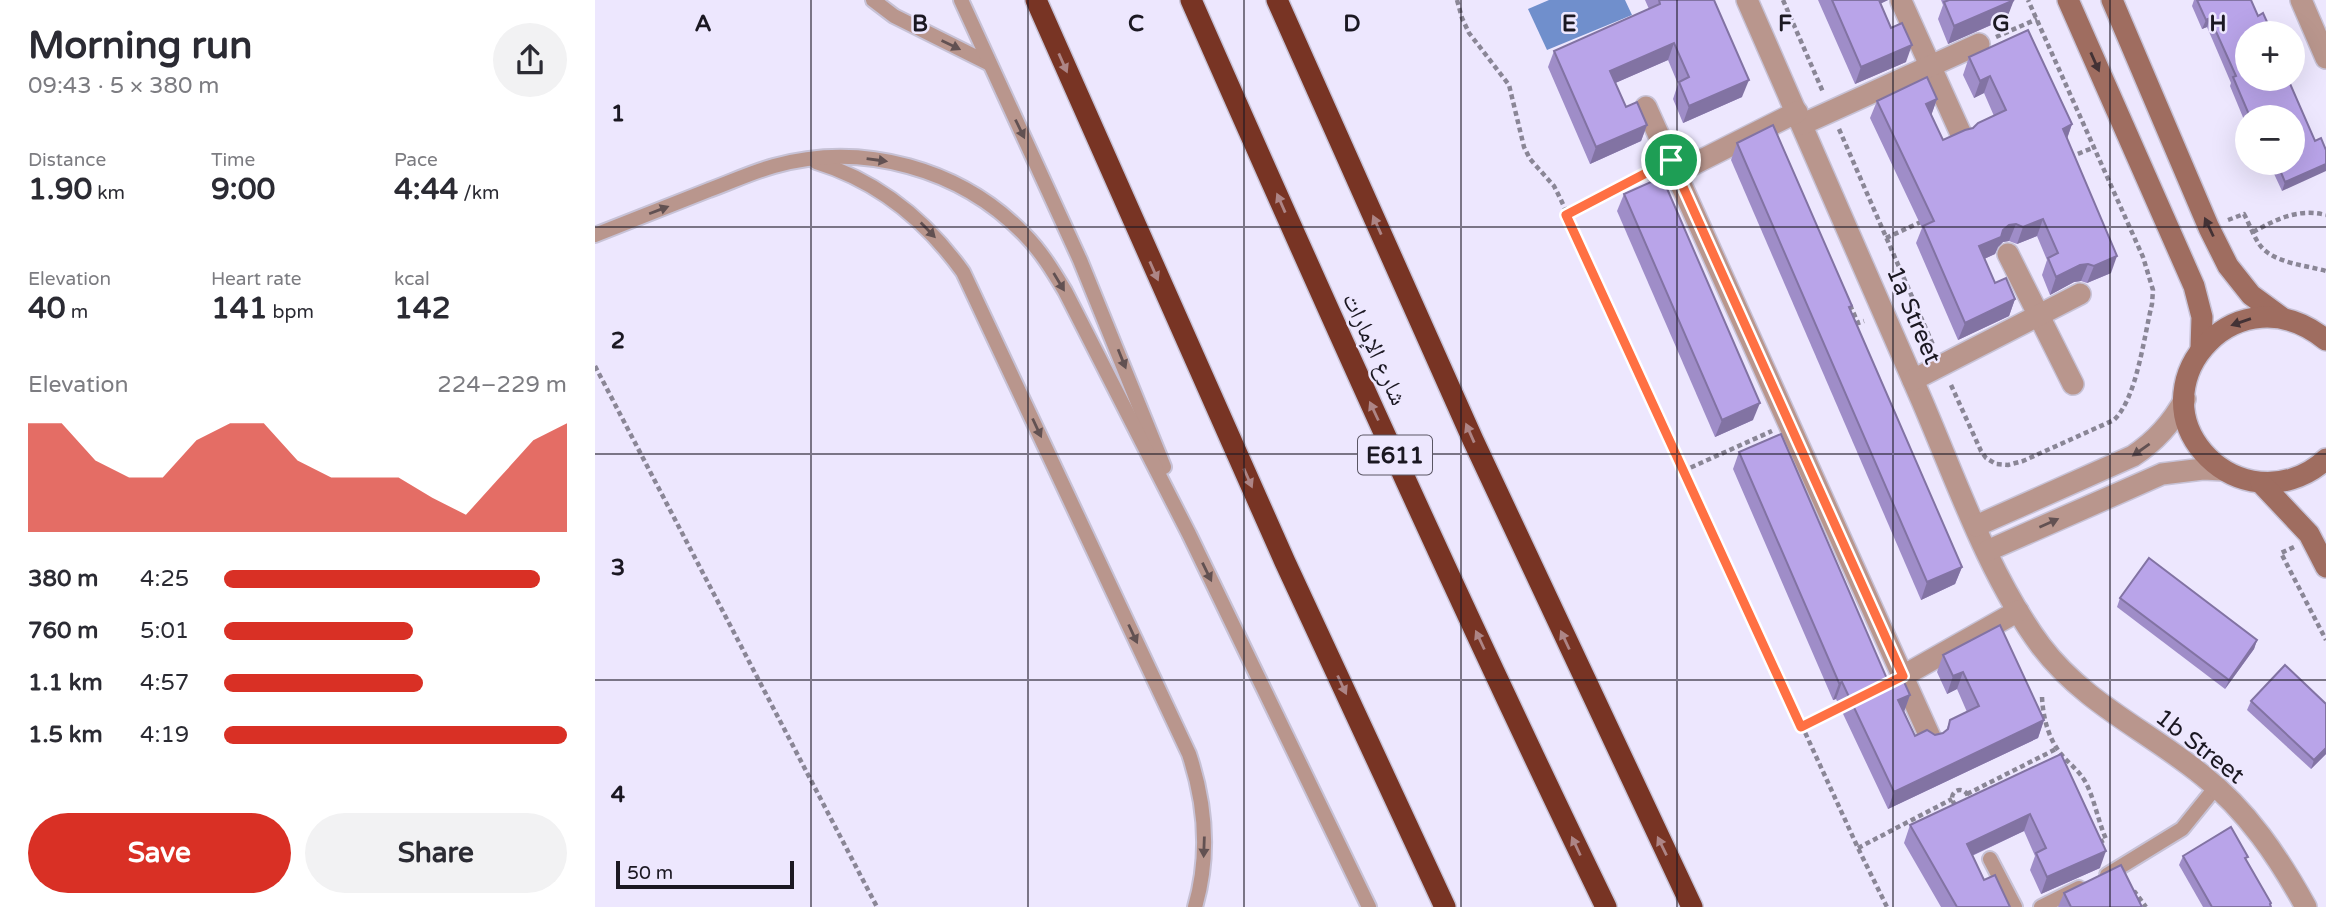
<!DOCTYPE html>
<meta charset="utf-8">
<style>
:root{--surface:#fff;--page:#f2f2f3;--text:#2b2b33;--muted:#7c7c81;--accent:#d93025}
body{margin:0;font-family:"Varela Round","Noto Naskh Arabic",sans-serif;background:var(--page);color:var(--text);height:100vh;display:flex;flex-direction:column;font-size:26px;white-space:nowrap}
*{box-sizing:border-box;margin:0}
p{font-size:23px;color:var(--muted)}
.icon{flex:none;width:38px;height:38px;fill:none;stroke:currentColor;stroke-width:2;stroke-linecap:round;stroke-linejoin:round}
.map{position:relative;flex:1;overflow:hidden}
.side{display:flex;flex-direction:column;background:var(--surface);width:595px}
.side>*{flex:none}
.tools{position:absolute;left:1640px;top:21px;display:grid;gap:14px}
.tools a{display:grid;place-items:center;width:70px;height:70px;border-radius:50%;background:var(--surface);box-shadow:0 7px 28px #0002;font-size:35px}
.scale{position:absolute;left:21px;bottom:18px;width:178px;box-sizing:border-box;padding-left:7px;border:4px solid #1b1822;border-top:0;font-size:19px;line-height:24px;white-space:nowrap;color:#1b1822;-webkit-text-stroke:5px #ede7fe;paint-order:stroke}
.pin{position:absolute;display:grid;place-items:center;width:60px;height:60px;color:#fff;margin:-30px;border:4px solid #fff;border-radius:50%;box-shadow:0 2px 7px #0007}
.round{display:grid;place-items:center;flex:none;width:74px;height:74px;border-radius:37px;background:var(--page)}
.summary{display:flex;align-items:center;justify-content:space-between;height:119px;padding:0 28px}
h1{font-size:38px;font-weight:800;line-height:52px}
.metrics{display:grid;grid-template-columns:repeat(3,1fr);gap:10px;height:119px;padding:7px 28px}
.metrics div{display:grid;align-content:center}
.metrics b{font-size:30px;font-weight:800}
.metrics small{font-size:19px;font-weight:400}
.metrics p{font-size:19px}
.chart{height:196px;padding:14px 28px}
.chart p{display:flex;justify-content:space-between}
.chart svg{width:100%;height:126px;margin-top:7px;fill:var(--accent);opacity:.7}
.primary-button{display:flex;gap:14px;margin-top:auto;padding:14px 28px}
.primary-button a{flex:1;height:80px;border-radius:42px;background:var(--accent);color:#fff;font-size:28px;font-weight:800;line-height:80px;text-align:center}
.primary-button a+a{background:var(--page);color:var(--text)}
ul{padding:0 28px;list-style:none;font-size:23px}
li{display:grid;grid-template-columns:112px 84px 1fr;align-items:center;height:52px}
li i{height:18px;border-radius:9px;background:var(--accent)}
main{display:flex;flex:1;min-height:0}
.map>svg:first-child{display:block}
</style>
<main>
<section class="side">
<div class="summary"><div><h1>Morning run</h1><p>09:43 · 5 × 380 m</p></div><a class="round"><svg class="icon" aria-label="share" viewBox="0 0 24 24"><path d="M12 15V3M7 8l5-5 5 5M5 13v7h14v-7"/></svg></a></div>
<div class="metrics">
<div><p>Distance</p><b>1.90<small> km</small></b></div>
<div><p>Time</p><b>9:00</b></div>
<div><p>Pace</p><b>4:44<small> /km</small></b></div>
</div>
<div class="metrics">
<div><p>Elevation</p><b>40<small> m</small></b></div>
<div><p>Heart rate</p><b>141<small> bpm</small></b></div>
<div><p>kcal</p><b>142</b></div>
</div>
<div class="chart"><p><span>Elevation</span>224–229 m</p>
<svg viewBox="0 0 160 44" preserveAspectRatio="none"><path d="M0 44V6L10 6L20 19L30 25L40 25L50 12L60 6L70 6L80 19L90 25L100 25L110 25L120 32L130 38L140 25L150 12L160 6V44z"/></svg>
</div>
<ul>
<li><b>380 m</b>4:25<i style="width:92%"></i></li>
<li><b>760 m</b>5:01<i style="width:55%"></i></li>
<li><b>1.1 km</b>4:57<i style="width:58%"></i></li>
<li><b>1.5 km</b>4:19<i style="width:100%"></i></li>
</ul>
<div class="primary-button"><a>Save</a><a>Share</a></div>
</section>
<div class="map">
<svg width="1731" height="907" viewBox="0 0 1731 907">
<rect width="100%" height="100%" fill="#ede7fe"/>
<!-- water -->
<polygon fill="#708fcc" points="954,0 1030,0 1037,15 952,50 933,9"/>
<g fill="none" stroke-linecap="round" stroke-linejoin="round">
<defs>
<g id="lane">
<polyline points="278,0 299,16 393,63"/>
<polyline points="366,0 485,260 569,467"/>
<path d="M221,162C283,181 330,219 368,272L594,754C611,805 615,855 600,907"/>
<path d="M0,235C38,220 76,205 114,190C136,182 157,172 179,166C268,141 366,169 429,234C446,251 458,271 470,291L594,534L774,907"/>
<polyline points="1395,859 1420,907"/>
<polyline points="1512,875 1587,829 1621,787"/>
<polyline points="1446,907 1484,888"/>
</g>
<g id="street">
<path d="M1152,0C1211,133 1269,267 1327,401C1361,480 1394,576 1446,646C1489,703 1553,731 1607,775C1652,810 1684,858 1711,907"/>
<polyline points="1706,0 1731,58"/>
<polyline points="1306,1 1366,134"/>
<polyline points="1051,107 1336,739"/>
<polyline points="1208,124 1384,44"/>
<polyline points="1081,173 1202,112"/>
<polyline points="1413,254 1478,384"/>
<polyline points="1318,380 1485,294"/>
<path d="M1381,526L1538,456C1561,441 1577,423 1590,399"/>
<polyline points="1392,551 1567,474 1608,469 1628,470"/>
<polyline points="1308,676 1423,611"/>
</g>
<g id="secondary">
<polyline points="1473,0 1599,286 1607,317 1606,349"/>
<polyline points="1517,0 1614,228 1633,266 1656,295 1686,317"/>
<path d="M1731,340C1644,269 1546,379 1608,452C1621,467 1637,477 1657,481C1684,486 1711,478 1731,459"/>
<polyline points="1666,483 1714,534 1731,567"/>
</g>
<g id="highway">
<polyline points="441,0 690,562 850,907"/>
<path d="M596,0C730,304 866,608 1011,907"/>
<polyline points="682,0 878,440 1097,907"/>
</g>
</defs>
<!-- lane casing -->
<use href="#lane" stroke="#c7c2d6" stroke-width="18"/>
<!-- street casing -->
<use href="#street" stroke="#c7c2d6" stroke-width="24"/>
<!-- secondary casing -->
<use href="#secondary" stroke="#c7c2d6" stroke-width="24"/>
<!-- highway casing -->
<use href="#highway" stroke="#c7c2d6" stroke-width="24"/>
<!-- path -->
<g stroke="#8a8696" stroke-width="4.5" stroke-dasharray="5 3.5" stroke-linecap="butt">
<polyline points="862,0 867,18 874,33 914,85 929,147 935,159 959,186 966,200 1263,848 1292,907"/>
<polyline points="1188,0 1228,92"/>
<polyline points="1401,37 1442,19"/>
<polyline points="1244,129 1338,345"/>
<polyline points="1475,157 1500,147"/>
<polyline points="971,215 1057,170"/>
<path d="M1633,220L1649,214C1654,223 1658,235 1664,244C1677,263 1710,265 1731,271"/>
<path d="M1658,232C1682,219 1703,208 1731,215"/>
<polyline points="1291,238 1328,221"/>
<polyline points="1255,305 1263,323 1269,321"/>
<polyline points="0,366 282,907"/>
<path d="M1356,385L1386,451L1391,458L1401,464L1413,465L1428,461L1519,420C1542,398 1549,336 1557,304L1558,290L1548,257L1433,0"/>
<polyline points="1088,471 1177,431"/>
<polyline points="1699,547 1686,553 1731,640"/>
<path d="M1447,697C1448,717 1453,738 1466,754C1474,764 1484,770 1491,783C1500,801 1503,821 1511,839L1505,842L1506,844"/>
<polyline points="1207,727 1249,705"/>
<circle cx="1365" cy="798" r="8"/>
<polyline points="1372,794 1463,748"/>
<polyline points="1263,848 1357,799"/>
<polyline points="1538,893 1540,892 1551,907"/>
</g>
<!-- lane -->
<use href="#lane" stroke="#b9968d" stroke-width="14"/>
<!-- street -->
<use href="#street" stroke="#b9968d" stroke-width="21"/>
<!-- secondary -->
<use href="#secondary" stroke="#9f6d60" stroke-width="21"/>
<!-- highway -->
<use href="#highway" stroke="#783424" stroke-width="21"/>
</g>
<!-- wall -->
<g fill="#9f8dc8">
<polygon points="1050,0 1119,0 1147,97 1088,123 1078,99 1083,84 1073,60 1020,83 1031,107 1052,125 1046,141 995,164 953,67 959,51 1054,9"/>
<polygon points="1223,0 1293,0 1285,4 1311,62 1260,84"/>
<polygon points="1346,0 1418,0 1412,18 1353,44 1343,19 1348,5"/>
<polygon points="1599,0 1656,0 1652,33 1720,141 1687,191 1674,163 1698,163 1698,117 1652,117 1652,127 1635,86 1636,83 1612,27 1607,29 1597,6"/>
<polygon points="1374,57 1477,124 1472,139 1516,273 1492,283 1486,281 1479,282 1455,295 1447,275 1452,260 1442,236 1422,244 1414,241 1408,242 1403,247 1400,254 1389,259 1400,283 1420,299 1414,316 1363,340 1321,243 1327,228 1275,118 1282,101 1342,99 1336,115 1348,140 1378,128 1399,116 1389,93 1379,98 1368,75"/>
<polygon points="1142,143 1255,310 1367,567 1360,584 1326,600 1136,160"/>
<polygon points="1029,194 1158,420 1120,437 1022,211"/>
<polygon points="1144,452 1292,679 1315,695 1309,711 1320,736 1348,733 1351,731 1355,720 1372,712 1362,689 1352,694 1342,672 1348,655 1449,720 1443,738 1293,809 1241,699 1238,700 1138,469"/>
<polygon points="1525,598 1662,640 1659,649 1630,689 1522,607"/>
<polygon points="1656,701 1731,754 1716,769 1652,710"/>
<polygon points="1466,754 1505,868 1446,894 1435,870 1440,856 1429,831 1377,856 1389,880 1415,907 1346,907 1309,843 1315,825"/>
<polygon points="1588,856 1651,860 1676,903 1676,907 1608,907 1584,865"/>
<polygon points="1469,893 1547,907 1463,907"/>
</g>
<!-- shaded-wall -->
<g fill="#8273a3">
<polygon points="1277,0 1293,0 1274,9"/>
<polygon points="1419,0 1412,18 1353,44 1359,26"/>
<polygon points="1615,18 1612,27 1607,29 1611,20"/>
<polygon points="1079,43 1073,60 1009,88 1015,71"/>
<polygon points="1317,45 1311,62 1260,84 1266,67"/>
<polygon points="1395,76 1389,93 1379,98 1385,81"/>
<polygon points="1154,80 1147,97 1088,123 1094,106"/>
<polygon points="1342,99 1336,116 1331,104"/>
<polygon points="1477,124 1471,141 1468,129"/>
<polygon points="1052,125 1046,141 995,164 1001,147"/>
<polygon points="1731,164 1731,171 1687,191 1690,182"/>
<polygon points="1448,219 1442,236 1422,244 1428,227"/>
<polygon points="1421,224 1414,241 1408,242 1403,247 1400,254 1378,264 1384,246 1414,225"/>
<polygon points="1522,256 1516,273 1492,283 1499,266"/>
<polygon points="1493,264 1486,281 1479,282 1455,295 1461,277 1485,265"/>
<polygon points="1420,299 1414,316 1363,340 1370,323"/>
<polygon points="1165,403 1158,420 1120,437 1127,420"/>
<polygon points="1367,567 1360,584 1326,600 1332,582"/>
<polygon points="1662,640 1659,649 1630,689 1634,680"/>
<polygon points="1368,672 1362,689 1352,694 1358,676"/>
<polygon points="1247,682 1241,699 1238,700 1244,683"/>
<polygon points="1315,695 1309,712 1303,700"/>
<polygon points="1449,720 1443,738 1293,809 1299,792"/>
<polygon points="1731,748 1731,754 1716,769 1719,760"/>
<polygon points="1435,814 1429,831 1365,861 1372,844"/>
<polygon points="1511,851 1505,868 1446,894 1452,877"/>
</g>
<!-- building -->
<g fill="#b9a4e9" stroke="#8273a3" stroke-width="2">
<polygon points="1064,0 1119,0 1154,80 1094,106 1084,82 1094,77 1079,43 1015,71 1031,107 1042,102 1052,125 1001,147 959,51 1065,4"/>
<polygon points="1237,0 1284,0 1296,28 1307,23 1317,45 1266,67"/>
<polygon points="1354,0 1419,0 1359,26 1349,2"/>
<polygon points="1602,0 1656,0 1663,16 1668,13 1677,33 1652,33 1652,79 1693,79 1720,141 1726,138 1731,150 1731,164 1690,182 1682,163 1698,163 1698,117 1655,117 1638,77 1641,76 1615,18 1611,20"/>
<polygon points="1433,30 1477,124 1468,129 1522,256 1499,266 1493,264 1485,265 1461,277 1453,258 1463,253 1448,219 1428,227 1421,224 1414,225 1408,230 1406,237 1384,246 1400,283 1411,278 1420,299 1370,323 1328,226 1339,221 1282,101 1332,77 1342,99 1331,104 1348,140 1370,130 1378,128 1383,123 1411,110 1395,76 1385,81 1374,57"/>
<polygon points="1178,125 1257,306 1254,307 1367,567 1332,582 1142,143"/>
<polygon points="1067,177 1165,403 1127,420 1029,194"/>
<polygon points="1186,434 1292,679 1305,673 1315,695 1303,700 1320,736 1332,730 1340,735 1348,733 1353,729 1355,720 1384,706 1368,672 1358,676 1348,655 1405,625 1449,720 1299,792 1247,682 1244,683 1144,452"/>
<polygon points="1554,558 1662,640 1634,680 1525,598"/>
<polygon points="1690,665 1731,704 1731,748 1719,760 1656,701"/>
<polygon points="1466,754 1511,851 1452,877 1441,853 1451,848 1435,814 1372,844 1389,880 1400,875 1415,907 1362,907 1315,825"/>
<polygon points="1636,827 1653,857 1650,858 1676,903 1675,904 1676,907 1617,907 1588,856"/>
<polygon points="1526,865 1547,907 1476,907 1469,893"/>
</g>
<!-- one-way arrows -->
<defs><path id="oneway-solid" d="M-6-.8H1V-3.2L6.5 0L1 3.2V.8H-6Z" transform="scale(1.75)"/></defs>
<g fill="#625152">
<use href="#oneway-solid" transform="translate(356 45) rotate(26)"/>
<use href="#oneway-solid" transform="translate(425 129) rotate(64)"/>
<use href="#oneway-solid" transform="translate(282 160) rotate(8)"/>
<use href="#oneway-solid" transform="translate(64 210) rotate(-21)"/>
<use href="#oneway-solid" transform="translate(333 230) rotate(46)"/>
<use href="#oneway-solid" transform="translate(464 282) rotate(59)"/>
<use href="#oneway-solid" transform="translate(527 359) rotate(68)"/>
<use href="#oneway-solid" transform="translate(442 428) rotate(65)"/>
<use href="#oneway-solid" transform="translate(1546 450) rotate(145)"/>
<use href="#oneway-solid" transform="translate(1454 523) rotate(-24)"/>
<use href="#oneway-solid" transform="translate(612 572) rotate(64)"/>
<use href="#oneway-solid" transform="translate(538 634) rotate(65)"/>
<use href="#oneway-solid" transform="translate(609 847) rotate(92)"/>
</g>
<g fill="#433235">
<use href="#oneway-solid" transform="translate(1500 62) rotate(66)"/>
<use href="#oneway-solid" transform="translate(1614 227) rotate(-115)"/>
<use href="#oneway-solid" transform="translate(1646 322) rotate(161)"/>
</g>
<g fill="#ad8586">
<use href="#oneway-solid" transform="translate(468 63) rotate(66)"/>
<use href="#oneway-solid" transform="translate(686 203) rotate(-114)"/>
<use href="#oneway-solid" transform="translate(782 225) rotate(-114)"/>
<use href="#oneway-solid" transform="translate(559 271) rotate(66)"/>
<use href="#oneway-solid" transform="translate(779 411) rotate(-115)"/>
<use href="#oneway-solid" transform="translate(875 433) rotate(-114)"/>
<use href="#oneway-solid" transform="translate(653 478) rotate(66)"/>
<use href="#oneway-solid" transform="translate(885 640) rotate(-115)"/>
<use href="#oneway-solid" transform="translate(970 640) rotate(-115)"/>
<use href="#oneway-solid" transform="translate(747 685) rotate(65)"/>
<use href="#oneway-solid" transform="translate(981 846) rotate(-115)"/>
<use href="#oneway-solid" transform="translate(1067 846) rotate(-116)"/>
</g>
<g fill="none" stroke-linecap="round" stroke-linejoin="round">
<defs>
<polygon id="route" points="1076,160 1308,676 1206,727 971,215"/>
</defs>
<!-- route casing -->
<use href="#route" stroke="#fff" stroke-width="14"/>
<!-- route -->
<use href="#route" stroke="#ff7043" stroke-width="9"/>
</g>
<!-- grid -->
<path fill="none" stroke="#1b1822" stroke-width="2" stroke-opacity="0.55" d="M216,0V907M433,0V907M649,0V907M866,0V907M1082,0V907M1298,0V907M1515,0V907M0,227H1731M0,454H1731M0,680H1731"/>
<g text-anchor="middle" stroke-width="5" stroke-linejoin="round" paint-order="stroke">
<!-- shield labels -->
<rect fill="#ede7fe" stroke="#5a5664" stroke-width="2" x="763" y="435.5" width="74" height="39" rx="5"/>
<g font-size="23" font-weight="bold" fill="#1b1822">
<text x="800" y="463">E611</text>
</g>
<!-- street labels -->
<g font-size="24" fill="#1b1822" stroke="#ede7fe">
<text transform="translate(1319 315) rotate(67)" y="8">1a Street</text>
<text transform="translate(780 349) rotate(65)" y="8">شارع الإمارات</text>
<text transform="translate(1605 746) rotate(38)" y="8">1b Street</text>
</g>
</g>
<g font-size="23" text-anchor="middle" font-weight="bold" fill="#1b1822" stroke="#ede7fe" stroke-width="5" stroke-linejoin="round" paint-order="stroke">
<text x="108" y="31">A</text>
<text x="325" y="31">B</text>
<text x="541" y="31">C</text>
<text x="757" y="31">D</text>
<text x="974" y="31">E</text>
<text x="1190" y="31">F</text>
<text x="1406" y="31">G</text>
<text x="1623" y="31">H</text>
<text x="23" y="121">1</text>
<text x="23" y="348">2</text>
<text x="23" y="575">3</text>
<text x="23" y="802">4</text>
</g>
</svg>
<div class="tools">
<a>+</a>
<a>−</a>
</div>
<div class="scale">50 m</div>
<div class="pin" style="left:1076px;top:160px;background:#1e9e55"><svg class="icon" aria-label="arrive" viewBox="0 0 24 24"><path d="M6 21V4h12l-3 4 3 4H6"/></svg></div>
</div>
</main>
